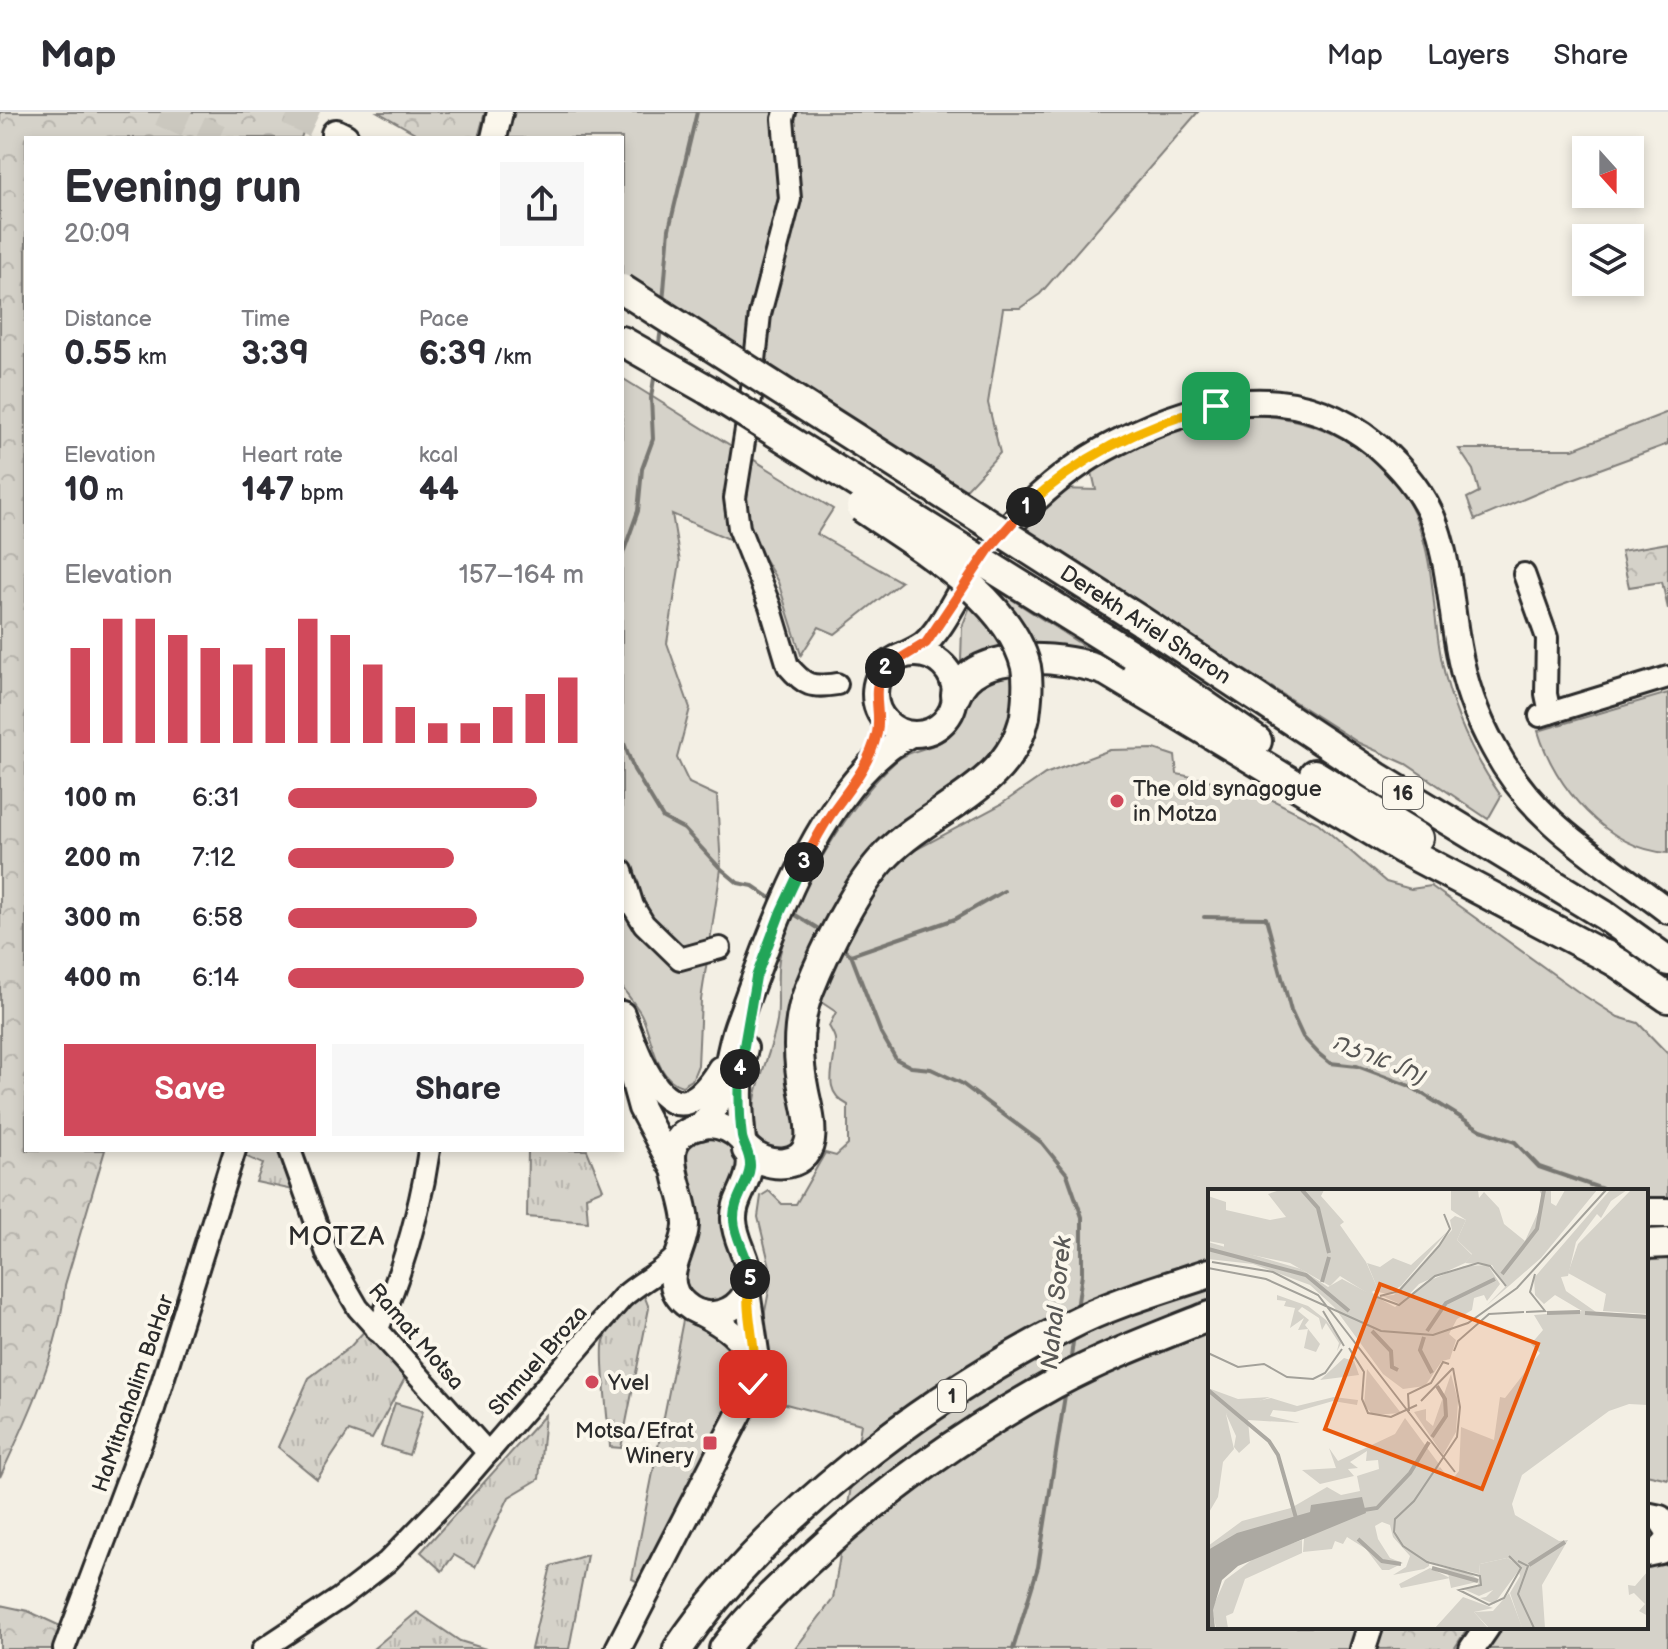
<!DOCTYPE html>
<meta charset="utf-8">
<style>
:root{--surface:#fff;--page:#f7f7f7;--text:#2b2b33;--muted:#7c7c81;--line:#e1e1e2;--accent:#d1495b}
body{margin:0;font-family:"Balsamiq Sans","Playpen Sans Hebrew",sans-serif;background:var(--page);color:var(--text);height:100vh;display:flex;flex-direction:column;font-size:30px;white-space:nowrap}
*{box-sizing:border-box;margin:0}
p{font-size:26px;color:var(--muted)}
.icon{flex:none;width:44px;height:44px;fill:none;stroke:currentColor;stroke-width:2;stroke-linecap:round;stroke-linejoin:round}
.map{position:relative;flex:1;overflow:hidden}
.details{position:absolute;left:24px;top:24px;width:600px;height:1016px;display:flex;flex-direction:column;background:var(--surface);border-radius:0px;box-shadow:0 4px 12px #0003}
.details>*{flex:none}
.needle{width:52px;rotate:159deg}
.fabs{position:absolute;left:1572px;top:24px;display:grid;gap:16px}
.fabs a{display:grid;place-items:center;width:72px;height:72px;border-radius:0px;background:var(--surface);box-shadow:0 4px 12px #0003;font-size:40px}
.pin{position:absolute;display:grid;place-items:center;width:68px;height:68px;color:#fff;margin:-34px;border-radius:16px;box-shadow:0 4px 12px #0006}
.km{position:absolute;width:40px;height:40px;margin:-20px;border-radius:50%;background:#222;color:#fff;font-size:22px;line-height:40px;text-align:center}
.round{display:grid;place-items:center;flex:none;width:84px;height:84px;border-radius:0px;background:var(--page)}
.summary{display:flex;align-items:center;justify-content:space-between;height:136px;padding:0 40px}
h1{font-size:44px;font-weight:600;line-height:60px}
.stats{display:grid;grid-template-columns:repeat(3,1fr);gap:12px;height:136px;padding:8px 40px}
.stats div{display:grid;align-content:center}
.stats b{font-size:34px;font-weight:600}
.stats small{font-size:22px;font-weight:400}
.stats p{font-size:22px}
.chart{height:224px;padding:16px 40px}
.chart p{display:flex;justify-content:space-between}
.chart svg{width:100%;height:144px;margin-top:8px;stroke:var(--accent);stroke-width:6}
.button{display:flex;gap:16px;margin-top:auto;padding:16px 40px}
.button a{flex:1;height:92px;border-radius:0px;background:var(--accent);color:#fff;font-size:32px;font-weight:600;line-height:92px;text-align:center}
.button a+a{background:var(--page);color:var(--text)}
ul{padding:0 40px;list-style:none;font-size:26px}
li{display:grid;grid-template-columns:128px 96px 1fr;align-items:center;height:60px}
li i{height:20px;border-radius:10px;background:var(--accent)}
header{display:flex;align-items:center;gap:48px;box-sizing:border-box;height:112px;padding:0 40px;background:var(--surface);border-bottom:2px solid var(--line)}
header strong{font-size:38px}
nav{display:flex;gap:44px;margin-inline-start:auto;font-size:28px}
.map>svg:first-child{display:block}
</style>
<header>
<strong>Map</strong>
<nav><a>Map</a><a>Layers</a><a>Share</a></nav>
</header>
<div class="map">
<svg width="1668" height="1537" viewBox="0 0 1668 1537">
<defs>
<pattern id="forest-crowns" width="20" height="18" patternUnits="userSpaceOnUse" patternTransform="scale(2)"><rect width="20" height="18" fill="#d5d2c9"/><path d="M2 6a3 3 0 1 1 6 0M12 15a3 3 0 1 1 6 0" fill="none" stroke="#b7b4ad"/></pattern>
<pattern id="park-tufts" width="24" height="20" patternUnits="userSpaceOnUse" patternTransform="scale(2)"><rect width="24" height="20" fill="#d5d2c9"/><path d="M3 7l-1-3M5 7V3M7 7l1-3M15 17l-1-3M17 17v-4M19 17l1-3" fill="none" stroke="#b7b4ad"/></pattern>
</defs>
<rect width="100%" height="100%" fill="#f3efe4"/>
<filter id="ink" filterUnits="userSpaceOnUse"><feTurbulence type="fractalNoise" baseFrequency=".0125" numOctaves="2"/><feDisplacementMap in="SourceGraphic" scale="16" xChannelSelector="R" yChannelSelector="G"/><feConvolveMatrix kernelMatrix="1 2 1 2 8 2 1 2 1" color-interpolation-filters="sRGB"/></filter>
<g filter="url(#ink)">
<!-- grass -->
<g fill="#d5d2c9" stroke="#807e7a" stroke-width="2">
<polygon points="515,0 1198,0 1040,182 1020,196 1003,196 988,291 1000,341 960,384 622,165 622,26 507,26"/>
<path d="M622,266L833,397L817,422L901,470L835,522L819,515L801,543L778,470L761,441L672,402L680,450L667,531L690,596L677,646L689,671L717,684L721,757L701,888L698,953L692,968L682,974C654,966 653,925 641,902C636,893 628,884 622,875Z"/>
<polygon points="1668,300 1668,332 1559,372 1475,408 1467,386 1479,380 1473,358 1459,337 1573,337"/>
<path d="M1249,303C1326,304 1399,346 1422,423C1435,464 1433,508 1442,550C1452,598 1473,644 1501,684L1488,707L1406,652L1359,631L1248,560L1018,420L1060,377L1096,378L1091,356L1170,319Z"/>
<path d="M982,468L1116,555C1085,541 1060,533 1026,534Z"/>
<polygon points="971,492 985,506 1006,541 961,549 962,515"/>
<path d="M1015,564L1013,602L998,639L980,656L895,719L815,836L798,1027C777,1049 757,1039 754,1010C751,976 772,943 777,909C780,887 775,863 780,842C793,784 850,690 895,650C910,636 934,638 949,624C981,593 954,570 1015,564Z"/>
<path d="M1668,581V741C1607,737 1554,674 1538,619Z"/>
<path d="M1154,637L1175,644L1177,662L1251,677L1318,711L1386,770L1411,777L1431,774L1577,879L1618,905L1638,911L1668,942V1367L1646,1362V1079H1210V1515H1358L1351,1537H795L833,1487L861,1312L767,1287L769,1269L762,1231V1215L772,1163L758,1105L761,1084L769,1079L782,1092H796L825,1041L836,1044L848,1033V993C818,978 838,950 835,927C834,922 831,918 829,914L836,900L815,886L846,816L893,753L917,737L1000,693L1045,662L1110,638Z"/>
<polygon points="706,1022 727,1027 738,1045 739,1154 736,1183 706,1196 682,1174 684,1034"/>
<path d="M684,1203C717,1221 746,1234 739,1277L644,1473L632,1467Z"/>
<polygon points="395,1291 423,1299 409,1343 381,1334"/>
<polygon points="1668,1447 1668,1537 1485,1537 1500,1515 1646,1515 1646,1452"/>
</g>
<!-- forest -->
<g fill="url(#forest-crowns)" stroke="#807e7a" stroke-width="2">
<path d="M0,0H310L301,26H26V1038H105L65,1173C60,1238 27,1308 0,1365Z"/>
<polygon points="378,0 485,0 478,26 424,26"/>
<polygon points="1668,431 1668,497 1662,470 1629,475 1621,439"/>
<polygon points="0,1493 28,1499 69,1518 60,1537 0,1537"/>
<polygon points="1380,1515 1468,1515 1454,1537 1373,1537"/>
</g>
<!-- park -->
<g fill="url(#park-tufts)" stroke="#807e7a" stroke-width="2">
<polygon points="247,1038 279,1038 293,1078 256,1070 263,1052 245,1044"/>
<polygon points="528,1038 587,1038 603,1077 586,1084 588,1110 527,1105"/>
<path d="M644,1183L649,1196L621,1336L610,1335C609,1317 599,1241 604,1229C610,1211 627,1190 644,1183Z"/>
<polygon points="367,1216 405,1266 372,1327 349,1319 317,1367 278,1335 309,1266 350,1235"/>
<polygon points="545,1303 539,1367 509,1385 475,1455 454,1443 442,1459 421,1440"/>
<polygon points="587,1443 569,1537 531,1537 551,1454"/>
<polygon points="417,1500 460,1529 486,1537 373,1537"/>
</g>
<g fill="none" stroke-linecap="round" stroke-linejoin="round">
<!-- stream -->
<g stroke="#787772" stroke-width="4">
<polyline points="663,191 669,117 697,0"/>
<polyline points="658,239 661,216"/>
<polyline points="622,444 638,399 642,357 653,327 651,286 655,260"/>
<polyline points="622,626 634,658 663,706 684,717 719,755 738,771 753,774 775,789"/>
<polyline points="789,799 822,819"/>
<polyline points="1204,805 1266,806 1291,899 1303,925 1319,942 1330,951 1357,954 1410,974 1481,1018 1515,1030 1539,1055 1608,1079"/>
<polyline points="842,835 851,843 881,921 896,947 911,955 931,957 961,971 1042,1031 1067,1062 1082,1105 1082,1162 1077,1197"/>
<polyline points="851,843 955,807 1004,779"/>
<polyline points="1070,1253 1074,1222"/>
<polyline points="1013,1537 1038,1455 1066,1277"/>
</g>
<!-- highway-tunnel -->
<g stroke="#cbc8bf" stroke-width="28" stroke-dasharray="28 14" stroke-linecap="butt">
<polyline points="161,0 219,26"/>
<polyline points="289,0 336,22"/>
</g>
<defs>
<g id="minor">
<path d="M785,0L783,7L790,87L760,202L751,286L735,386L739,416L770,494L788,554C805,574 811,576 837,572"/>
<polyline points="1524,462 1547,526 1546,582 1550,601"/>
<polyline points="1540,604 1668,565"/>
<polyline points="622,759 633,794 644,812 680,847 720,836"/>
<polyline points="290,1038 328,1144 358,1196 488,1341"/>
<path d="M377,1219C402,1160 420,1101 429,1038"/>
<polyline points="64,1537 153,1300 235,1038"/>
<path d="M263,1537L340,1486L387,1450L449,1386L622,1186C640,1169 662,1161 678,1142"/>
</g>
<g id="major">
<polyline points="494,26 500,0"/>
<circle cx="915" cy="582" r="40"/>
<path d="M902,544C909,541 917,537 923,533C941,519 957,483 970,463C1009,408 1056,361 1116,331C1203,286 1295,266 1376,333C1401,355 1425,383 1436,415C1449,453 1451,495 1458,534C1464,570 1476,604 1494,636C1536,714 1601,747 1668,799"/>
<path d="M622,902C639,946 669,1041 720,957"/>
<polyline points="628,949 641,996 672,1054"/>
<path d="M709,1013C734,1014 756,1035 748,1062C744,1079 733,1090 734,1108C735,1137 764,1162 740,1189C734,1196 724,1201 714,1202C703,1203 693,1199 685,1192C657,1168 685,1141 686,1113C687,1078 644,1021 709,1013Z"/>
<path d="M700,1015C706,1007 715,999 718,990C727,966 728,939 737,914C771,822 820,670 911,622"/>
<path d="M743,1029C740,998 737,968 745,936"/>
<path d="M701,1201C724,1213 743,1225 752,1250"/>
<polyline points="1646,1403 1660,1406 1668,1418"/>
<polyline points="1646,1442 1660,1439 1668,1427"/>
<polyline points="618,1537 751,1279 756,1240 747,1179"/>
<polyline points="1363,1537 1370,1515"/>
<polyline points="1472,1537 1487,1515"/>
</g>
<g id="highway">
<polyline points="336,22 344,26"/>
<polyline points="622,229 708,278"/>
<polyline points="1141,509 1377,665 1604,803 1668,849"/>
<polyline points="1132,543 1257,629"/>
<path d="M956,583C974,533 1068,545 1106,559L1402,737L1620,852"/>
<polyline points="1314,662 1418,726"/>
<polyline points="1606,843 1668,886"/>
<path d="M747,1038C764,1056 805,1059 810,1028C812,1012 807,995 804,980C797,946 796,911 809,878C825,838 857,772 887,742C933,695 1010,676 1025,604"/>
<polyline points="1646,1101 1668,1101"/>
<polyline points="1646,1132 1668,1131"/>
<path d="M678,1537C768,1404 925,1287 1068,1214C1112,1191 1162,1177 1210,1161"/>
<path d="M724,1537C752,1500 787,1468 821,1437C892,1373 970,1318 1054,1272C1104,1245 1157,1225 1210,1204"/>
</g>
</defs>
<!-- minor casing -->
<use href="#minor" stroke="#2b2b2b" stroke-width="26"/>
<!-- major casing -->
<use href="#major" stroke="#2b2b2b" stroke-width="30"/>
<!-- highway casing -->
<use href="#highway" stroke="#2b2b2b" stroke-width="34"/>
<!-- minor -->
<use href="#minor" stroke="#fbf7ec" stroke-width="20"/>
<!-- major -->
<use href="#major" stroke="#fbf7ec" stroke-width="24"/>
<!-- highway -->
<use href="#highway" stroke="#fbf7ec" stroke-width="28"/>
<defs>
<g id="highway-bridge">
<polyline points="622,177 1141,509"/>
<polyline points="708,278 1132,543"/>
<path d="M861,395C916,433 1010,486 1026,555C1029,571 1027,588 1025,604"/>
</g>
</defs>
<!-- highway-bridge casing -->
<use href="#highway-bridge" stroke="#2b2b2b" stroke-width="34" stroke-linecap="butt"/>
<!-- highway-bridge -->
<use href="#highway-bridge" stroke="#fbf7ec" stroke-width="28"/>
</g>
</g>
<g fill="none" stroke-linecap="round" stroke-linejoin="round" filter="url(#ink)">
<defs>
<path id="split-1" d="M1026,395C1080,344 1145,312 1216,294"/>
<polyline id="split-2" points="885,556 926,531 989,437 1026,395"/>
<path id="split-3" d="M804,750C812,734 821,717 831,702C850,675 869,654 877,621C882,598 869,578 885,556"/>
<polyline id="split-4" points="740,957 756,865 781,799 804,750"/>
<path id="split-5" d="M740,957C739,979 739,1002 742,1025C744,1035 751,1043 750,1055C748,1074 733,1087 734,1108C735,1129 750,1145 750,1167"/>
<path id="split-6" d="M750,1167C743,1202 759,1236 753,1272"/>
</defs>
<!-- split-1 casing -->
<use href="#split-1" stroke="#fff" stroke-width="16"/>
<!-- split-2 casing -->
<use href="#split-2" stroke="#fff" stroke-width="16"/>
<!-- split-3 casing -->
<use href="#split-3" stroke="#fff" stroke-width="16"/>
<!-- split-4 casing -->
<use href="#split-4" stroke="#fff" stroke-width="16"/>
<!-- split-5 casing -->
<use href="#split-5" stroke="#fff" stroke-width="16"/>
<!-- split-6 casing -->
<use href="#split-6" stroke="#fff" stroke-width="16"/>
<!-- split-1 -->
<use href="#split-1" stroke="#f5b400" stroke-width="10"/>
<!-- split-2 -->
<use href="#split-2" stroke="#f0652b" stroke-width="10"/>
<!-- split-3 -->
<use href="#split-3" stroke="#f0652b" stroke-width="10"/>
<!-- split-4 -->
<use href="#split-4" stroke="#22a559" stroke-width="10"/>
<!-- split-5 -->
<use href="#split-5" stroke="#22a559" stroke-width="10"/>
<!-- split-6 -->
<use href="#split-6" stroke="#f5b400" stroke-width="10"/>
</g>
<!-- markers -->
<g fill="#d1495b" stroke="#fbf7ec" stroke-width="3">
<circle cx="1117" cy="689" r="8"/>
<circle cx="592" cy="1270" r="8"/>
<rect x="702" y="1323" width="16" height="16" rx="4"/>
</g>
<g text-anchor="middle" stroke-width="8" stroke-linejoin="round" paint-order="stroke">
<!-- shield labels -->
<g fill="#fbf7ec" stroke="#696865" stroke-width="2">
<rect x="1383" y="665" width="40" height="32" rx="6"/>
<rect x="938" y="1268" width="28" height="32" rx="6"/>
</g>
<g font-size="20" font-weight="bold" fill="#2b2b2b">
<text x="1403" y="688">16</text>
<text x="952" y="1291">1</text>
</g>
<!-- street labels -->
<g font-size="22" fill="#2b2b2b" stroke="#fbf7ec">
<text transform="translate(1146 512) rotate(33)" y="8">Derekh Ariel Sharon</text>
<text transform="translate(417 1224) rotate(49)" y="8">Ramat Motsa</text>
<text transform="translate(537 1248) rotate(-49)" y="8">Shmuel Broza</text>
<text transform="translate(132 1281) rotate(-71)" y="8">HaMitnahalim BaHar</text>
</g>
<!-- poi labels -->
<g font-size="22" fill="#2b2b2b" stroke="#fbf7ec" text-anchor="start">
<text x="1133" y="684">The old synagogue<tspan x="1133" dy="25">in Motza</tspan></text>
<text x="608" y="1278">Yvel</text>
<text x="694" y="1326" text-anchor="end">Motsa/Efrat<tspan x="694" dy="25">Winery</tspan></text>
</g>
<!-- water labels -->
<g font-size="24" font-style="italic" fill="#585755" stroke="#fbf7ec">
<text transform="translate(1379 946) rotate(22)" y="8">נחל ארזה</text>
<text transform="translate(1056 1191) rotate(-84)" y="8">Nahal Sorek</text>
</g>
<!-- quarter labels -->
<g font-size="26" letter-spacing="2" fill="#2b2b2b" stroke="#fbf7ec">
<text x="337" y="1133">MOTZA</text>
</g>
</g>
<!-- overview -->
<g transform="translate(1208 1077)">
<rect width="440" height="440" fill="#f3efe4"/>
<path d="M243,1H270L271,9L276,3L291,19L296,35L317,52L336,10L331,1H343V14L348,17L357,1H389L333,69L278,117L297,98L284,76L257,74L264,65L249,51L258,31L243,21ZM240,42L193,97L180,105L165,102L169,98L159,74L172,78L185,69L203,76ZM0,53L93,80L120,98L134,90L187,118L218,93L256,77L280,76L292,95L279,112L276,106L266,109L264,121L249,130L241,145L248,151L242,170L234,172L217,197L195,200L175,185L126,118L102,96L45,75L0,70ZM136,169L146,172L151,186L112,191ZM159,180L165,188L193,224L165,226L156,216ZM243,185L250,212L248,243L235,266L206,223L218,220V231L225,237ZM126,208L150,211L149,216L125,212L87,223L65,221L62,227L92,234L40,231L42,254L31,264L26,258L28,247L18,225L32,216L63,209L89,217ZM197,229L231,275L221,377L216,380L185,386L198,378L202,367L185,348L182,336L174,333L167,337L170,350L182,369L195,374L181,381H174L158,360L139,348L135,355L127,352L124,360L95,363L96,350L81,340L0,368V357L34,332L83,319L119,298L133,306L152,302L149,287L171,280L170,271L158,272L159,262L142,273L150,279L140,280L146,287L112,295L94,281L128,279L121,259L130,272L187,245ZM299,369L314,377L286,415L272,409L278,408L285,401L271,407L253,399L270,398L272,375ZM223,379L255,380L273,392L243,399L240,384ZM301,404L314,438L281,439L266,423L285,422Z" fill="#d5d2c9"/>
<path d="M72,1H116L113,7L136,33L132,36L158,73L169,98L164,103L172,112L132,87L122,97L82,74L16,60V55L0,52V7L18,13V21L62,31L78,28L60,5ZM402,1H419L403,12L393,29L389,25L368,53L360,87L353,88L358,102L388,123L440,126V216L421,215L401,222L314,286L304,315L307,326L351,352L360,351L334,396L337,439H314L302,404L312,387L309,374L299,369L272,375L271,385L225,374L201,360L188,344L190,328L232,278L243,292L251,282L253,238L286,251L292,208L297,209L332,164L323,155L335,141L326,126L374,122L347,106L336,115L327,106L326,89ZM247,27L258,31L249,51L264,66L257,74L211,95L192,115L174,107L186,106L244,41L242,31ZM69,106L100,117L118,131L134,153L129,162L131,154L118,134L114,141L111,129L94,118L90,122L101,131L97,136L112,155L108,163L96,159L100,140L90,141L96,129L82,139L87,119L76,117L78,112L69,111ZM0,199L30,210L62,208L18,225L26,260L15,273L10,308L0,325ZM94,351V364L37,390L25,424L18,427L20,439H8L4,420L17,391L52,365ZM222,379L242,389L193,399L191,395ZM440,382V427L431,422L437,415L426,404L421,406L420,396L427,397ZM255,408L285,419L266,423L280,439H227Z" fill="#d5d2c9"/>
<path d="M423,1H440V125L395,122L398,105L360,84L370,55Z" fill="#d5d2c9"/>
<path d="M154,308L158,324L30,377L14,391L5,421L7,439H0V361L29,344L102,323L103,316Z" fill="#aca9a2"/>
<path fill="none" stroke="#aca9a2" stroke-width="4" d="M94,1L110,19L121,64M0,60L98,86L141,122M294,85L329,40L336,1M114,93L121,68M339,124L372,123M377,124L440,128M164,142L183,162L184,178L190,181M219,142L238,114L287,90M216,148L212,161L224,184M0,201L61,252L70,266L88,329M224,248L238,227L237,210L229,197M156,321L169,319L202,284L221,253M150,350L174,372L193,375M321,376L357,353M224,379L270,392"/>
<path fill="none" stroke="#a3a19a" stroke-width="2" d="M4,73L65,83L110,106L247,283M0,79L58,90L173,142L225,146L260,134L309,99L398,1M172,107L191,102L231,57L242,40L236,25M169,108L191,116L227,87L270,74L282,77L298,97M115,122L136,157M318,123L337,122L322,103L327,85M141,159L156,183L154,210L160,224L183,228L209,216M246,162L250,152L281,125L316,123M0,164L30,178L56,175L79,188L105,190L117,184L134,160M245,179L252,218L249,248L206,312L187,330L186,343L195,357L219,373L272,387L273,396L251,401L281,416L296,409L313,379L301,367M213,212L245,179M201,222L200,205L223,194L235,173L241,175M310,372L320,377L310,405L326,439"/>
<path fill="#e8590c" fill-opacity="0.15" stroke="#e8590c" stroke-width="4" d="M172,95L330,155L274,300L117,240Z"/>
<rect width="440" height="440" fill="none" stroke="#2b2b2b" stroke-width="4"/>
</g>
</svg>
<div class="fabs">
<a><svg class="needle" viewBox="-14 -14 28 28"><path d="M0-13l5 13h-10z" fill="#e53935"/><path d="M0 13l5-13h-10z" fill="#7c7c81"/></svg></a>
<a><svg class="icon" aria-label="layers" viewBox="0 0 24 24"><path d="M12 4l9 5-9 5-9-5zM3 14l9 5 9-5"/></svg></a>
</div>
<div class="pin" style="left:1216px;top:294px;background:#1e9e55"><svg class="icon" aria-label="arrive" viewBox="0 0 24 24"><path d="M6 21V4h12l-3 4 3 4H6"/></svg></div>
<div class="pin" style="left:753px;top:1272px;background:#d93025"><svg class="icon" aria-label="check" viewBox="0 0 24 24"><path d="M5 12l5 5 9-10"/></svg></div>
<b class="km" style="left:1026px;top:395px">1</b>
<b class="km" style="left:885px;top:556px">2</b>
<b class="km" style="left:804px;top:750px">3</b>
<b class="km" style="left:740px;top:957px">4</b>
<b class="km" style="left:750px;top:1167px">5</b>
<section class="details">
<div class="summary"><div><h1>Evening run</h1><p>20:09</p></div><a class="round"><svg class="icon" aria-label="share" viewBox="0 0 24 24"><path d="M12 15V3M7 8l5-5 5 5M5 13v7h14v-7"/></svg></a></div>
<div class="stats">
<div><p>Distance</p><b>0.55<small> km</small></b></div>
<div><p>Time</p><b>3:39</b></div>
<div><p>Pace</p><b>6:39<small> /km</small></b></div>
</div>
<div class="stats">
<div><p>Elevation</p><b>10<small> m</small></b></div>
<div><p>Heart rate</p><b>147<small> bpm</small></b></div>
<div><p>kcal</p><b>44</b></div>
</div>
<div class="chart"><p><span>Elevation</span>157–164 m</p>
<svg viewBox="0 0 160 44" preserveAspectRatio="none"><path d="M5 44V15M15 44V6M25 44V6M35 44V11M45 44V15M55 44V20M65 44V15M75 44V6M85 44V11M95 44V20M105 44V33M115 44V38M125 44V38M135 44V33M145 44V29M155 44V24"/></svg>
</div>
<ul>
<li><b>100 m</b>6:31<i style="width:84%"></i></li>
<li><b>200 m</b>7:12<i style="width:56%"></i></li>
<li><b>300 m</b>6:58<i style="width:64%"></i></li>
<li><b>400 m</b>6:14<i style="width:100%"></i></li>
</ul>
<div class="button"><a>Save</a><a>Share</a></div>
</section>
</div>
